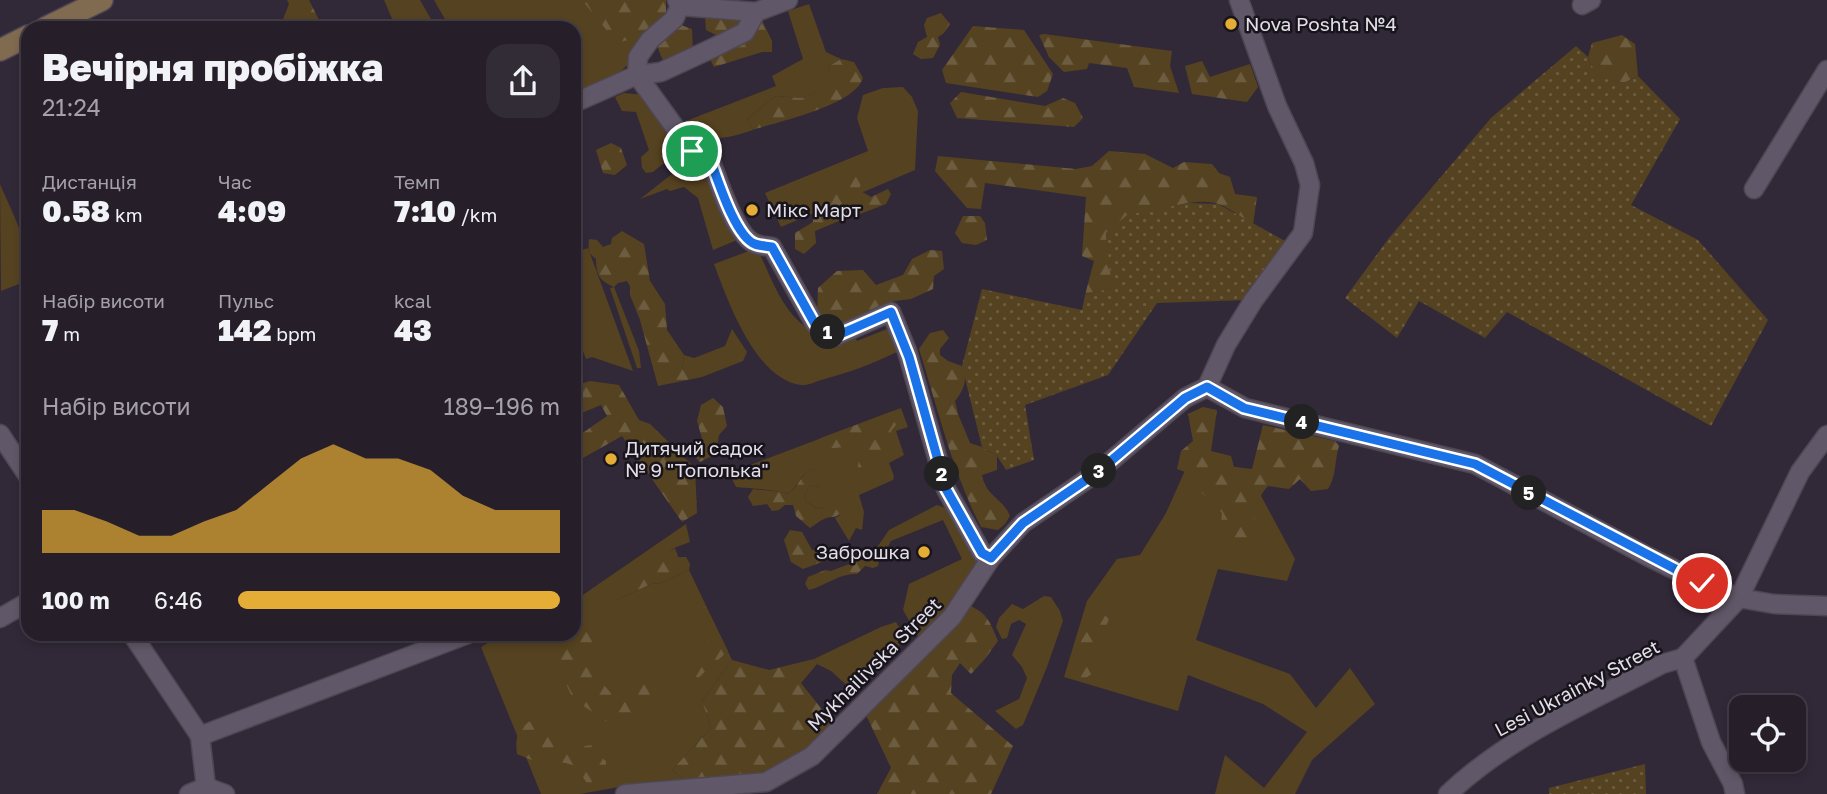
<!DOCTYPE html>
<html lang="uk">
<meta charset="utf-8">
<style>
:root{--surface:#261f2a;--page:#322c36;--text:#f1f3f6;--muted:#a4a2a8;--line:#423d47;--accent:#e5ad35}
body{margin:0;font-family:"Golos Text",sans-serif;background:var(--page);color:var(--text);height:100vh;display:flex;flex-direction:column;font-size:26px;white-space:nowrap}
*{box-sizing:border-box;margin:0}
p{font-size:23px;color:var(--muted)}
.icon{flex:none;width:38px;height:38px;fill:none;stroke:currentColor;stroke-width:2;stroke-linecap:round;stroke-linejoin:round}
.map{position:relative;flex:1;overflow:hidden}
.panel{position:absolute;left:21px;top:21px;width:560px;height:620px;display:flex;flex-direction:column;background:var(--surface);border-radius:21px;box-shadow:0 4px 10px #0003,0 0 0 2px var(--line)}
.panel>*{flex:none}
.buttons{position:absolute;left:1729px;top:695px;display:grid;gap:14px}
.buttons a{display:grid;place-items:center;width:77px;height:77px;border-radius:14px;background:var(--surface);box-shadow:0 4px 10px #0003,0 0 0 2px var(--line);font-size:35px}
.pin{position:absolute;display:grid;place-items:center;width:60px;height:60px;color:#fff;margin:-30px;border:4px solid #fff;border-radius:50%;box-shadow:0 2px 7px #0007}
.km{position:absolute;width:35px;height:35px;margin:-18px;border-radius:50%;background:#222;color:#fff;font-size:19px;line-height:35px;text-align:center}
.round{display:grid;place-items:center;flex:none;width:74px;height:74px;border-radius:21px;background:var(--page)}
.headline{display:flex;align-items:center;justify-content:space-between;height:119px;padding:0 21px}
h1{font-size:38px;font-weight:800;line-height:52px}
.metrics{display:grid;grid-template-columns:repeat(3,1fr);gap:10px;height:119px;padding:7px 21px}
.metrics div{display:grid;align-content:center}
.metrics b{font-size:30px;font-weight:800}
.metrics small{font-size:19px;font-weight:400}
.metrics p{font-size:19px}
.chart{height:196px;padding:14px 21px}
.chart p{display:flex;justify-content:space-between}
.chart svg{width:100%;height:126px;margin-top:7px;fill:var(--accent);opacity:.7}
ul{padding:0 21px;list-style:none;font-size:23px}
li{display:grid;grid-template-columns:112px 84px 1fr;align-items:center;height:52px}
li i{height:18px;border-radius:9px;background:var(--accent)}
.map>svg:first-child{display:block}
</style>
<div class="map">
<svg width="1827" height="794" viewBox="0 0 1827 794">
<defs>
<pattern id="forest-firs" width="22" height="20" patternUnits="userSpaceOnUse" patternTransform="scale(1.75)"><rect width="22" height="20" fill="#554220"/><path d="M5 1l3.5 6h-7zM16 11l3.5 6h-7z" fill="#6d5d40"/></pattern>
<pattern id="garden-dots" width="8" height="8" patternUnits="userSpaceOnUse" patternTransform="scale(1.75)"><rect width="8" height="8" fill="#554220"/><path d="M2 2h.1M6 6h.1" fill="none" stroke="#6d5d40" stroke-width="1.8" stroke-linecap="round"/></pattern>
</defs>
<rect width="100%" height="100%" fill="#322938"/>
<!-- grass -->
<g fill="#554220">
<polygon points="384,0 420,0 436,28 396,28"/>
<polygon points="434,0 666,0 666,13 641,36 632,61 612,79 574,91 574,28 450,28"/>
<path d="M809,4L826,52L841,59L829,66L824,90L801,98L776,96L747,119L753,130C728,138 704,146 686,121L776,86L772,76L803,59L788,11Z"/>
<polygon points="903,87 912,97 918,111 915,170 781,227 765,193 868,151 857,118 863,95 883,88"/>
<polygon points="624,93 644,95 681,149 653,172 646,173 642,168 641,157 649,150 636,112 622,111 615,97"/>
<polygon points="690,160 702,164 737,240 713,250 698,198 684,187 670,191 667,189 640,199"/>
<path d="M0,184C11,211 36,254 24,282L1,291Z"/>
<polygon points="588,248 633,371 592,357 586,359 574,328 574,253"/>
<path d="M757,248C772,278 784,321 819,334C828,337 842,333 852,332L857,341L892,327L899,344L897,352C872,364 848,373 821,380C815,382 807,386 801,385C755,379 728,301 714,264Z"/>
<polygon points="614,287 639,351 641,368 637,368 610,288"/>
<polygon points="732,329 747,352 743,361 702,377 700,370 682,370 684,355 694,358 725,346"/>
<path d="M901,408L908,427L896,431L904,455L889,463L894,476L893,480L859,495L864,512L862,530L856,528L849,541L835,518L840,515L823,507L818,509L806,501L804,495L811,485L821,487V472L812,469C800,474 799,486 788,494C779,490 748,488 736,487L729,473Z"/>
<polygon points="1191,457 1252,479 1295,559 1287,581 1218,569 1196,640 1290,674 1316,708 1350,668 1375,704 1312,760 1295,794 1215,794 1225,755 1264,788 1307,732 1263,704 1188,675 1178,711 1064,677 1087,601 1117,559 1140,555 1166,513"/>
<polygon points="937,505 951,510 980,564 922,643 903,610 909,584 962,559 943,520 891,541 888,547 891,556 873,553 889,530"/>
<polygon points="686,524 690,542 674,548 617,600 651,584 661,583 689,570 732,660 702,701 711,728 672,770 688,783 624,786 580,794 541,794 481,647 503,634 574,634 574,601"/>
<polygon points="1044,596 1051,597 1060,611 1063,621 1047,667 1023,725 1016,729 995,711 1019,699 1027,678 1022,667 1012,655 1026,624 1019,620 1011,624 1007,638 1002,639 996,627 999,618 1012,604 1023,609"/>
<polygon points="896,622 906,639 852,690 831,671 817,664 814,659 881,627"/>
</g>
<!-- forest -->
<g fill="url(#forest-firs)">
<polygon points="287,0 309,0 323,28 287,28 282,22 289,4"/>
<polygon points="582,0 666,0 666,13 641,36 617,43"/>
<polygon points="941,13 950,24 944,33 938,37 940,45 933,58 921,59 913,54 918,42 927,37 924,25 927,18"/>
<polygon points="732,14 760,16 772,41 772,52 762,52 714,67 708,55 720,37 706,30 705,17"/>
<polygon points="681,25 692,29 693,53 664,63 657,46"/>
<polygon points="973,26 1024,30 1053,74 1047,91 1038,97 946,83 942,70"/>
<polygon points="1044,34 1172,51 1170,66 1179,93 1134,87 1127,68 1089,63 1087,69 1064,72 1049,57 1039,35"/>
<polygon points="1622,35 1635,44 1638,76 1624,83 1597,78 1588,57 1592,43"/>
<path d="M841,59L854,62L863,78C854,106 779,121 753,130L747,119L776,96L801,98L823,90L829,66Z"/>
<polygon points="1202,61 1210,77 1250,64 1258,87 1247,102 1192,94 1185,66"/>
<polygon points="961,92 1045,106 1063,98 1075,103 1083,118 1074,127 957,118 950,103"/>
<polygon points="611,143 621,148 627,165 615,175 603,173 596,150"/>
<path d="M1109,151L1145,154L1173,168L1184,162L1212,164L1219,173L1230,177L1235,194L1257,197L1253,225C1243,218 1232,210 1221,205C1191,192 1134,221 1106,233L1113,288L1085,295L1094,261L1082,256L1086,197L985,183L981,209L967,208L935,171L938,156L1076,169L1092,166Z"/>
<polygon points="851,166 862,180 859,190 871,197 888,189 891,194 886,204 860,214 846,213 839,221 815,231 816,243 804,254 795,249 795,233 813,222 814,204 829,191 835,176"/>
<polygon points="963,216 980,216 985,223 987,240 976,245 962,243 955,233"/>
<path d="M622,231L644,244L650,281L665,304L667,330L684,355L682,369L701,370L702,377L658,386L640,320L630,295V286L627,281L618,283L614,287C600,281 596,275 596,259C588,253 588,249 589,239L597,240L603,247L611,244L612,238Z"/>
<polygon points="930,250 942,251 944,269 934,276 933,289 911,299 894,301 834,328 817,315 818,288 837,271 863,270 876,285 903,275 912,259"/>
<path d="M943,330L949,338L940,349V355L948,361L962,366C968,380 964,389 955,401L958,414L970,443L982,447L997,456V470L982,475C986,497 1002,497 1010,516L1005,524L998,530L981,527C952,471 938,409 919,349L930,333Z"/>
<polygon points="590,381 619,385 639,420 650,424 695,468 697,513 682,522 622,436 574,463 574,439 607,416 601,405 574,416 574,386"/>
<polygon points="713,398 723,407 727,426 719,435 716,454 700,462 690,452 698,444 703,442 697,421 701,405"/>
<path d="M1203,407L1217,410L1211,451L1231,456L1234,467L1252,469L1263,425L1335,441L1339,446C1334,463 1337,474 1328,489L1311,491L1300,479L1289,489L1268,486C1252,502 1259,523 1246,539C1243,542 1236,545 1231,548L1219,542L1222,513L1201,492L1199,477L1177,469L1181,451L1193,441L1188,414Z"/>
<path d="M893,411L899,416L896,425L891,431L899,448L893,455L884,460L882,468L873,473L857,470L861,451C847,442 832,452 816,447L821,438Z"/>
<path d="M812,469L827,472L829,480L821,487L811,485L804,495L806,501L818,509C828,506 832,500 842,510C837,520 832,515 824,519C819,521 815,525 810,528L796,516L793,505H785L779,510L772,511L767,504L753,506L748,497L753,489C765,491 777,490 788,494C800,486 800,474 812,469Z"/>
<path d="M790,530L802,532L812,550C825,551 838,543 849,552L803,569L791,562L784,540Z"/>
<polygon points="675,548 678,557 686,557 690,564 689,570 661,583 651,584 617,600 612,597 613,590"/>
<path d="M865,558L879,561L878,566L873,568L865,566L857,574C840,573 827,585 809,590L805,584L808,577L825,570L831,571Z"/>
<path d="M966,605C987,611 990,622 998,641L984,660L971,674L960,663L952,675L951,693L1013,746L991,794H877L891,768L866,715Z"/>
<polygon points="706,607 728,651 687,688 681,674 708,641 698,618 699,609"/>
<polygon points="1100,611 1109,619 1097,649 1093,673 1083,680 1068,675 1088,612"/>
<polygon points="585,619 593,625 592,631 605,649 592,672 610,692 638,678 655,685 644,719 606,721 573,699 556,662 569,634 574,634 574,628"/>
<polygon points="814,659 817,664 801,683 835,726 828,735 766,776 688,783 672,770 711,728 702,701 732,660 769,670"/>
<path d="M530,721L550,722L563,736L565,748L574,754L585,746L592,745L596,754L606,761V772L599,789L591,790C580,771 571,755 546,766L517,754C515,737 517,731 530,721Z"/>
</g>
<!-- garden -->
<g fill="url(#garden-dots)">
<polygon points="1576,46 1588,57 1597,77 1624,83 1638,76 1680,119 1631,205 1698,240 1768,320 1711,426 1507,312 1485,338 1419,301 1397,338 1345,298 1389,238 1491,118"/>
<polygon points="1189,203 1218,204 1285,241 1247,300 1157,303 1108,375 1025,405 1034,460 1006,470 997,456 982,447 962,366 982,289 1082,310 1085,295 1112,288 1106,233 1127,215"/>
<polygon points="1645,764 1646,794 1549,794 1549,788"/>
</g>
<g fill="none" stroke-linecap="round" stroke-linejoin="round">
<defs>
<g id="street">
<path d="M677,0L680,6L674,19L650,40L638,57L637,75L692,151L709,156C717,177 735,237 756,244C760,246 767,246 772,247L815,324L836,336L891,312L907,351L946,489L982,553L991,558"/>
<polyline points="1582,5 1591,0"/>
<polyline points="680,6 756,12 788,0"/>
<polyline points="574,103 637,75 661,72 715,47 745,32 756,12"/>
<polyline points="1754,189 1827,70"/>
<polyline points="1207,387 1226,345 1253,301 1303,233 1310,185 1304,163 1277,106 1239,0"/>
<polyline points="0,434 28,476"/>
<polyline points="0,618 28,602"/>
<polyline points="132,634 200,736 206,787"/>
<polyline points="1683,658 1711,742 1733,784 1735,794"/>
<polyline points="200,736 468,634"/>
<polyline points="189,794 206,787 225,794"/>
<polyline points="625,794 766,782 812,756 952,617 991,558 1023,523 1099,471 1185,398 1207,387 1245,408 1475,464 1647,556 1702,583 1739,598 1774,604 1827,606"/>
<path d="M1448,794C1509,736 1588,703 1662,664L1683,658L1739,598L1800,472L1827,435"/>
</g>
<g id="secondary">
<polyline points="45,28 102,0"/>
<polyline points="0,50 28,36"/>
</g>
</defs>
<!-- street casing -->
<use href="#street" stroke="#4e4753" stroke-width="21"/>
<!-- secondary casing -->
<use href="#secondary" stroke="#4e4753" stroke-width="24"/>
<!-- street -->
<use href="#street" stroke="#605768" stroke-width="18"/>
<!-- secondary -->
<use href="#secondary" stroke="#806a50" stroke-width="21"/>
</g>
<g fill="none" stroke-linecap="round" stroke-linejoin="round">
<defs>
<path id="route" d="M692,151L709,156C717,177 735,237 755,244C760,246 767,246 772,247L815,324L836,336L891,312L909,357L946,489L982,553L991,558L1023,523L1099,471L1185,398L1207,387L1244,408L1475,464L1702,583"/>
</defs>
<!-- route casing -->
<use href="#route" stroke="#fff" stroke-width="14"/>
<!-- route -->
<use href="#route" stroke="#1a73e8" stroke-width="9"/>
</g>
<!-- markers -->
<g fill="#e5ad35" stroke="#18141b" stroke-width="2.5">
<circle cx="1231" cy="24" r="7"/>
<circle cx="752" cy="210" r="7"/>
<circle cx="611" cy="459" r="7"/>
<circle cx="924" cy="552" r="7"/>
</g>
<g text-anchor="middle" stroke-width="5" stroke-linejoin="round" paint-order="stroke">
<!-- poi labels -->
<g font-size="19" fill="#e3dee8" stroke="#18141b" text-anchor="start">
<text x="1245" y="31">Nova Poshta №4</text>
<text x="766" y="217">Мікс Март</text>
<text x="625" y="455">Дитячий садок<tspan x="625" dy="22">№ 9 "Тополька"</tspan></text>
<text x="910" y="559" text-anchor="end">Заброшка</text>
</g>
<!-- street labels -->
<g font-size="19" fill="#e3dee8" stroke="#18141b">
<text transform="translate(874 664) rotate(-45)" y="7">Mykhailivska Street</text>
<text transform="translate(1577 688) rotate(-28)" y="7">Lesi Ukrainky Street</text>
</g>
</g>
</svg>
<div class="buttons">
<a><svg class="icon" aria-label="locate" viewBox="0 0 24 24"><circle cx="12" cy="12" r="6"/><path d="M12 2v4M12 18v4M2 12h4M18 12h4"/></svg></a>
</div>
<div class="pin" style="left:692px;top:151px;background:#1e9e55"><svg class="icon" aria-label="arrive" viewBox="0 0 24 24"><path d="M6 21V4h12l-3 4 3 4H6"/></svg></div>
<div class="pin" style="left:1702px;top:583px;background:#d93025"><svg class="icon" aria-label="check" viewBox="0 0 24 24"><path d="M5 12l5 5 9-10"/></svg></div>
<b class="km" style="left:828px;top:332px">1</b>
<b class="km" style="left:942px;top:474px">2</b>
<b class="km" style="left:1099px;top:471px">3</b>
<b class="km" style="left:1302px;top:422px">4</b>
<b class="km" style="left:1529px;top:493px">5</b>
<section class="panel">
<div class="headline"><div><h1>Вечірня пробіжка</h1><p>21:24</p></div><a class="round"><svg class="icon" aria-label="share" viewBox="0 0 24 24"><path d="M12 15V3M7 8l5-5 5 5M5 13v7h14v-7"/></svg></a></div>
<div class="metrics">
<div><p>Дистанція</p><b>0.58<small> km</small></b></div>
<div><p>Час</p><b>4:09</b></div>
<div><p>Темп</p><b>7:10<small> /km</small></b></div>
</div>
<div class="metrics">
<div><p>Набір висоти</p><b>7<small> m</small></b></div>
<div><p>Пульс</p><b>142<small> bpm</small></b></div>
<div><p>kcal</p><b>43</b></div>
</div>
<div class="chart"><p><span>Набір висоти</span>189–196 m</p>
<svg viewBox="0 0 160 44" preserveAspectRatio="none"><path d="M0 44V29L10 29L20 33L30 38L40 38L50 33L60 29L70 20L80 11L90 6L100 11L110 11L120 15L130 24L140 29L150 29L160 29V44z"/></svg>
</div>
<ul>
<li><b>100 m</b>6:46<i style="width:100%"></i></li>
</ul>
</section>
</div>
